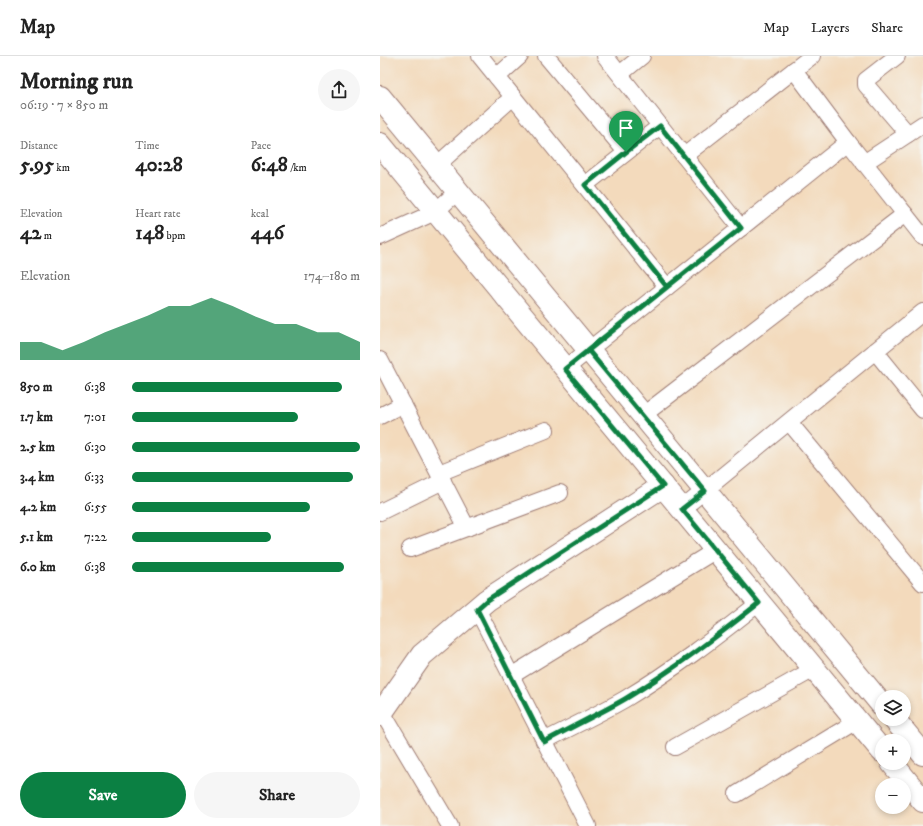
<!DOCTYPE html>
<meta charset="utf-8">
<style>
:root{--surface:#fff;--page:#f6f6f6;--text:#222;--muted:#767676;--line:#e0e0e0;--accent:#0b8043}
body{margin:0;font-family:"IM FELL DW Pica",serif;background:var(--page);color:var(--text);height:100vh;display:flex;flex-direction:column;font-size:15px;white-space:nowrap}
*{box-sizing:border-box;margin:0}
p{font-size:13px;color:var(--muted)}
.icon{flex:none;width:22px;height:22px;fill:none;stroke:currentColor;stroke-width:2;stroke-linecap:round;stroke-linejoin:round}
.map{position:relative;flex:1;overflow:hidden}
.details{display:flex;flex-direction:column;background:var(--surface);width:380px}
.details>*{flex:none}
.controls{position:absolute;left:495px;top:634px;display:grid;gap:8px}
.controls a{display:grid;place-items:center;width:36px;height:36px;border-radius:50%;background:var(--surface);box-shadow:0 2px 6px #0003;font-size:20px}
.pin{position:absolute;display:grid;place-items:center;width:34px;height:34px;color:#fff;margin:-41px -17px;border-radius:50% 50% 50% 0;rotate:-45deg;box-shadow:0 0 4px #0007}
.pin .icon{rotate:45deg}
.round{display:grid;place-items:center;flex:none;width:42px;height:42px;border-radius:21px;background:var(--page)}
.head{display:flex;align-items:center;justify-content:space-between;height:68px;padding:0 20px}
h1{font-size:22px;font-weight:700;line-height:30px}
.figures{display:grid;grid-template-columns:repeat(3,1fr);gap:6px;height:68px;padding:4px 20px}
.figures div{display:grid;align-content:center}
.figures b{font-size:20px;font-weight:700}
.figures small{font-size:11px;font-weight:400}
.figures p{font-size:11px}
.chart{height:112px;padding:8px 20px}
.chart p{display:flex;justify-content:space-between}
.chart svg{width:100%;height:72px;margin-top:4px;fill:var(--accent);opacity:.7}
.button{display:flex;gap:8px;margin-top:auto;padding:8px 20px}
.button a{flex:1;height:46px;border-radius:24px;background:var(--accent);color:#fff;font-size:16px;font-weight:700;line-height:46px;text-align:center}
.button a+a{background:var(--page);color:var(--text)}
ul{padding:0 20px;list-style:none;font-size:13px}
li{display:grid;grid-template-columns:64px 48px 1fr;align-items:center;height:30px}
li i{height:10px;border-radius:5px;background:var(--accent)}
header{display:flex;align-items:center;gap:24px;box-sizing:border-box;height:56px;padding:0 20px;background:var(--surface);border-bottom:1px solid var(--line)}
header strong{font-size:19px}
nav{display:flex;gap:22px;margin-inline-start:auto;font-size:14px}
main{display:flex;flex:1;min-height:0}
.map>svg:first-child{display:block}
</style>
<header>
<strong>Map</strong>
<nav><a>Map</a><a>Layers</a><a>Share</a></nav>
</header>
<main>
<section class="details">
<div class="head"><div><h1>Morning run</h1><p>06:19 · 7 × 850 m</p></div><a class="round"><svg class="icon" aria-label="share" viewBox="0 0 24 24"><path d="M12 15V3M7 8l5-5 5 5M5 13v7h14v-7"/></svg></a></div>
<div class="figures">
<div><p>Distance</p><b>5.95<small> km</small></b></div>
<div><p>Time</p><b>40:28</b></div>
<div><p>Pace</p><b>6:48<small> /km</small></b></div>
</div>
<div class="figures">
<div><p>Elevation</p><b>42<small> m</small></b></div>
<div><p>Heart rate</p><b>148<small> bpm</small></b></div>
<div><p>kcal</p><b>446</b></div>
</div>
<div class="chart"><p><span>Elevation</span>174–180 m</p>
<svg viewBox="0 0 160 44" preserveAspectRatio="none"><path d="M0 44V33L10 33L20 38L30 33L40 27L50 22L60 17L70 11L80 11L90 6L100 11L110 17L120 22L130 22L140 27L150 27L160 33V44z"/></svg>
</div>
<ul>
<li><b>850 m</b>6:38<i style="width:92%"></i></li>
<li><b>1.7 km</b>7:01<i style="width:73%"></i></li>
<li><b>2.5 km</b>6:30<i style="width:100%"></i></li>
<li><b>3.4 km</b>6:33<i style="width:97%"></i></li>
<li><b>4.2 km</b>6:55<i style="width:78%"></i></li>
<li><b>5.1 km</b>7:22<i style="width:61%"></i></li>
<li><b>6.0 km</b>6:38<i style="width:93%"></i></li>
</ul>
<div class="button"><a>Save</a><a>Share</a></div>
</section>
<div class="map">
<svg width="543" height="770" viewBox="0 0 543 770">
<rect width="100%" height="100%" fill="#f6f6f2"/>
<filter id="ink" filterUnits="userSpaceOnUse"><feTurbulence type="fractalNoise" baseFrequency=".025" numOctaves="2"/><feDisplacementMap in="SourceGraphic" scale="8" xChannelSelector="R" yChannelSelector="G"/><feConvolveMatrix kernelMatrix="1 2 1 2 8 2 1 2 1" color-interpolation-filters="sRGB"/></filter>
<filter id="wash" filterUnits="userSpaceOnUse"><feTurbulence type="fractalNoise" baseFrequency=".012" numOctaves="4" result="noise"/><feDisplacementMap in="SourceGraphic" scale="16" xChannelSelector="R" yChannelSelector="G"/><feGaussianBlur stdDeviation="0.9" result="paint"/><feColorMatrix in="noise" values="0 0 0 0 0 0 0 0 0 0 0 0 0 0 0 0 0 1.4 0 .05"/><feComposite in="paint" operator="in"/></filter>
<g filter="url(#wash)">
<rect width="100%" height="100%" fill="#f3dabc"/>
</g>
<g filter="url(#ink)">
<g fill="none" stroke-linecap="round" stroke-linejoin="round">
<defs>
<g id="street">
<polyline points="100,0 287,231"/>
<polyline points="166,0 246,96"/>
<polyline points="225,0 361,172"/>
<polyline points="517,0 486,24 486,29 528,78"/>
<polyline points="414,14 468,86 543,181"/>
<polyline points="240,18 262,0"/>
<polyline points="117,21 140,0"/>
<polyline points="304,100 432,0"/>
<polyline points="484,107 543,68"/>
<polyline points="56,110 133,41"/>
<polyline points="205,129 280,70"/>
<polyline points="0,181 55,156 77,136"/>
<polyline points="495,295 543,354"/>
<polyline points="0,304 87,472"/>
<polyline points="185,313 468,86"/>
<polyline points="0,360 23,348"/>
<polyline points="262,360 525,158"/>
<polyline points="409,366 543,527"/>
<polyline points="59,417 166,374"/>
<polyline points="302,453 543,256"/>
<polyline points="0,456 63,425"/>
<polyline points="30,493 180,437"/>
<polyline points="97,553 208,770"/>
<polyline points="131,620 336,494"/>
<polyline points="2,656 70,770"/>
<path d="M164,685C191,671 219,658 245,643C293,614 336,581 379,547"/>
<polyline points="295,691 434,613"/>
<polyline points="357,738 477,665"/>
</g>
<g id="secondary">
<polyline points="0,41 502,649"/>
<polyline points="0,88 502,695"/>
<polyline points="0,659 42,599 107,544 283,430"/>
<polyline points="514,663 543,698"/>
<polyline points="512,707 543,745"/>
</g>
</defs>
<!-- street casing -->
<use href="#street" stroke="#9e7c74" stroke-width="18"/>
<!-- secondary casing -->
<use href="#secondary" stroke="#9e7c74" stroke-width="24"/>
<!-- street -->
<use href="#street" stroke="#fff" stroke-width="16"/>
<!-- secondary -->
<use href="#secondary" stroke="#fff" stroke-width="22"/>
</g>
</g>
<g fill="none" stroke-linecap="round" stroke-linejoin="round" filter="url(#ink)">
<defs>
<path id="route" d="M246,96L205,129L287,231L185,313L283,430L107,544L97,553L164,686C191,671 219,658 245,643C293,614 336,581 379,547L302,453L325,435L208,294L361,172L280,70L246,96"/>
</defs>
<!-- route casing -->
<use href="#route" stroke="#fff" stroke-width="8"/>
<!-- route -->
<use href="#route" stroke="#0b8043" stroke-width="5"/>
</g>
</svg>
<div class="controls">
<a><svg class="icon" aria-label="layers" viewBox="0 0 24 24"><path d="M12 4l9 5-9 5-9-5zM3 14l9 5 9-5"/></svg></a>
<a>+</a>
<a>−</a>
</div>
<div class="pin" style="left:246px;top:96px;background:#1e9e55"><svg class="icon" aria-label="arrive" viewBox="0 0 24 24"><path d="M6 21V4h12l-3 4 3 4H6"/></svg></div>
</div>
</main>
